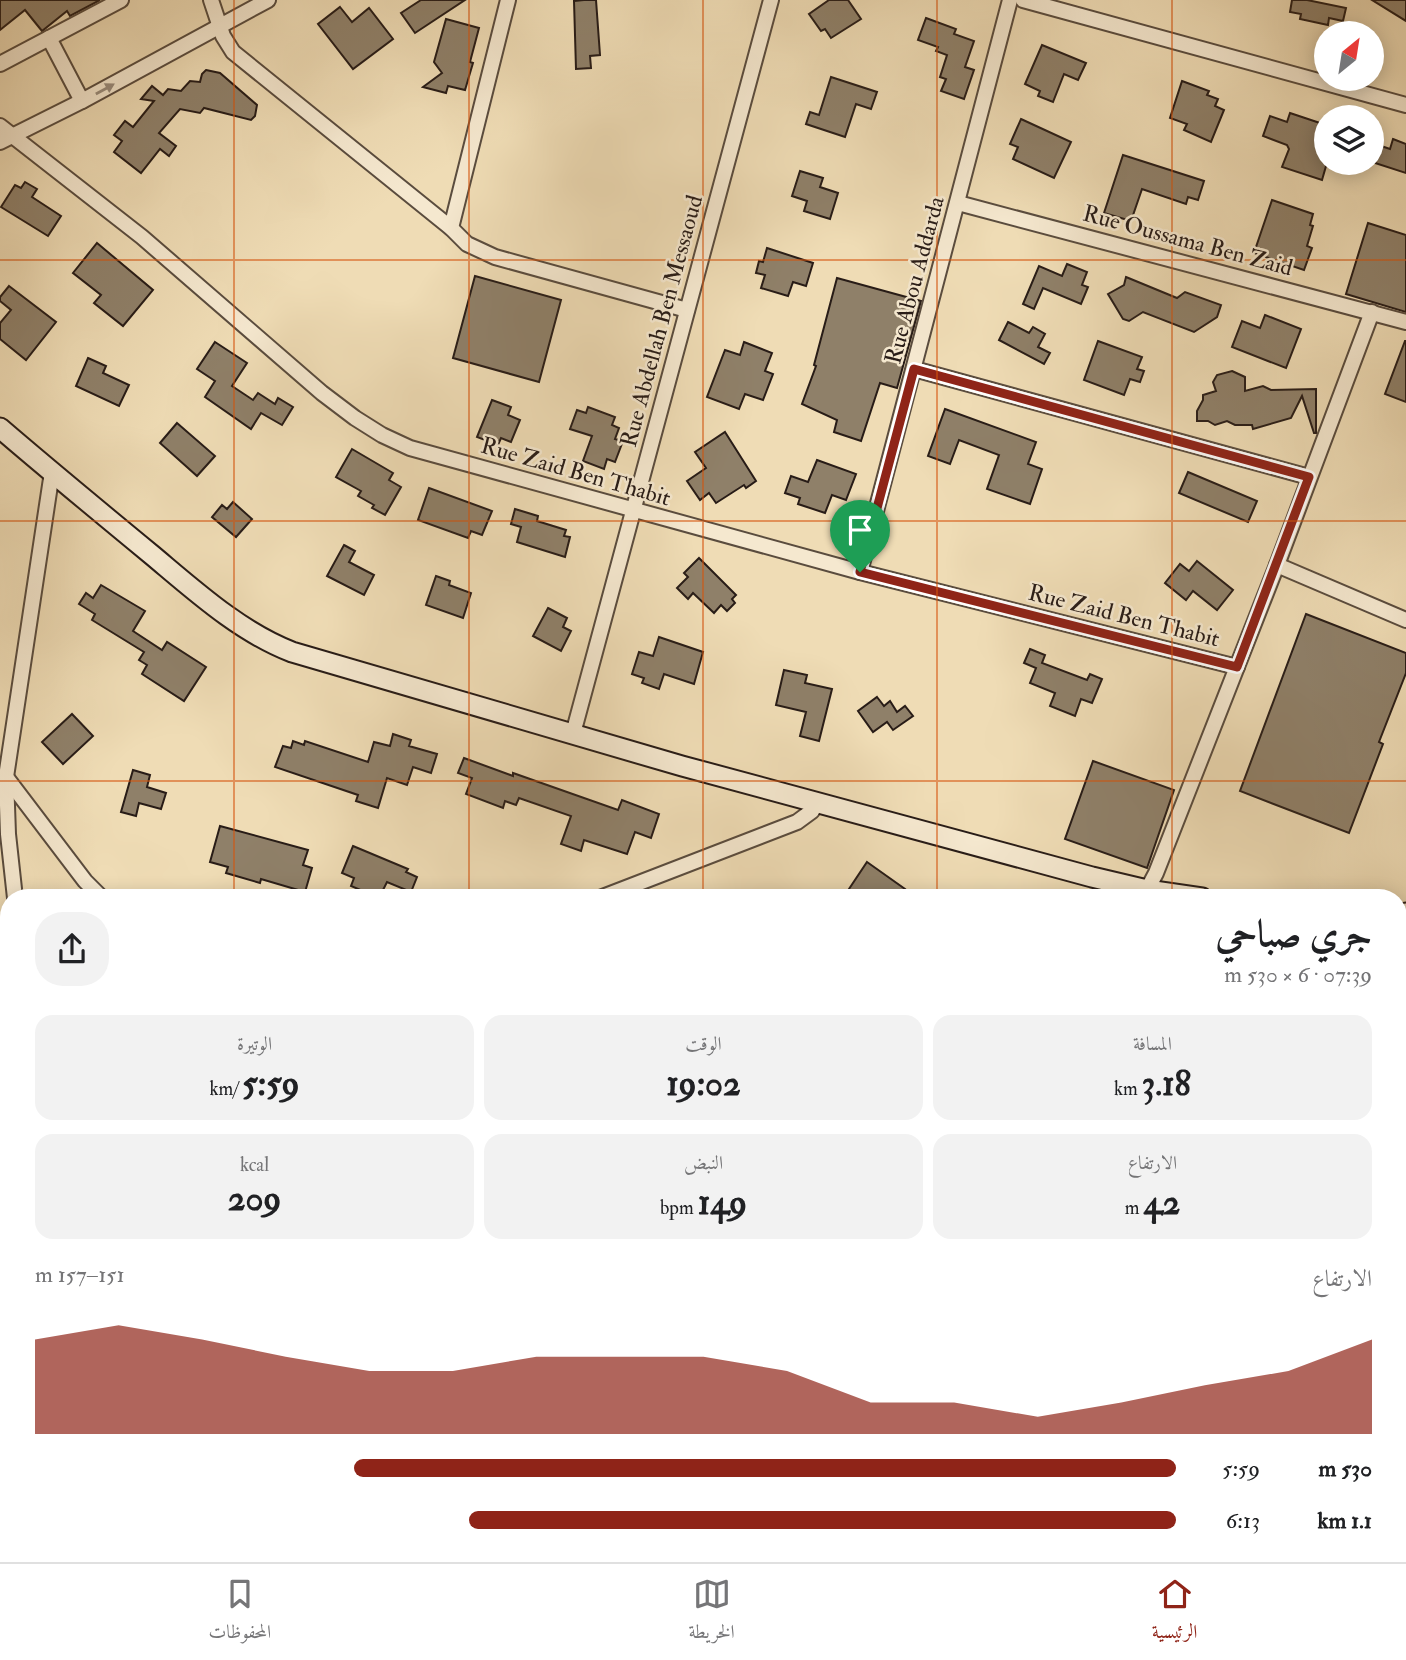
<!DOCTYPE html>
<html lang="ar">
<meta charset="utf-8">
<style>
:root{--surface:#fff;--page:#f2f2f2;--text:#202124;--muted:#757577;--line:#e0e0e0;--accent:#8f2418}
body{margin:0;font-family:"IM FELL Double Pica",Amiri,serif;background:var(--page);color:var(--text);direction:rtl;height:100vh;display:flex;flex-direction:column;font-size:26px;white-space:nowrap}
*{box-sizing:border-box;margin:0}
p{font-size:23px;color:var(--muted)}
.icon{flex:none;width:38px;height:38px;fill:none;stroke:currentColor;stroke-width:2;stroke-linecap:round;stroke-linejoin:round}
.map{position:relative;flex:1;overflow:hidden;direction:ltr}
.drawer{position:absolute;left:0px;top:889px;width:1407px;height:674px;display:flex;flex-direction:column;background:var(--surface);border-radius:28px 28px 0 0;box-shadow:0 4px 18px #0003;direction:rtl}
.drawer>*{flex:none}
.needle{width:46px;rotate:30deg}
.fabs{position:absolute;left:1314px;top:21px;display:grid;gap:14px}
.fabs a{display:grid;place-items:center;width:70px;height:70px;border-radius:50%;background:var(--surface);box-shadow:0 4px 18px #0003;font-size:35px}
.pin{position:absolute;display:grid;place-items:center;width:60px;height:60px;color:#fff;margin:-72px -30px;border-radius:50% 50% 50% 0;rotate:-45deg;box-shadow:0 0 7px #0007}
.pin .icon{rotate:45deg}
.round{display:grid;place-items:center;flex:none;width:74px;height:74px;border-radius:28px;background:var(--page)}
.summary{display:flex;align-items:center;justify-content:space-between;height:119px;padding:0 35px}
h1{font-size:38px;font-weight:800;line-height:52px}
.metrics{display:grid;grid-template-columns:repeat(3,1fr);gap:10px;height:119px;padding:7px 35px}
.metrics div{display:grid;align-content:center;border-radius:18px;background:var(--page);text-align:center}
.metrics b{font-size:35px;font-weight:800}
.metrics small{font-size:19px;font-weight:400}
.metrics p{font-size:19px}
.chart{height:196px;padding:14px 35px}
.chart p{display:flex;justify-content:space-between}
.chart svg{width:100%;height:126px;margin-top:7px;fill:var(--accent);opacity:.7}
ul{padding:0 35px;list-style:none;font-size:23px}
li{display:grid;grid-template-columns:112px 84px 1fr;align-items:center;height:52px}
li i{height:18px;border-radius:9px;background:var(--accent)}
.dock{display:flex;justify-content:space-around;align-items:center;height:98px;border-top:2px solid var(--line);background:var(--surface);font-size:19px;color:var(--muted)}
.dock a{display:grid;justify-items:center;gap:4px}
.dock .on{color:var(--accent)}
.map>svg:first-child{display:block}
</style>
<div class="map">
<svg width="1406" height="1562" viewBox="0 0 1406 1562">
<rect width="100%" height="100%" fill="#efdcb5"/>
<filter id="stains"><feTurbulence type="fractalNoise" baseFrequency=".00286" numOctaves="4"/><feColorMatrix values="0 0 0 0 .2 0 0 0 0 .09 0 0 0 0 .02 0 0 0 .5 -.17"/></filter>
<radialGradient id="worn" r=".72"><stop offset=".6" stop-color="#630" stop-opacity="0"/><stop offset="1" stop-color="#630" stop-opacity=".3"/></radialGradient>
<!-- green -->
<g fill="#cdbb9a" stroke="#7a6c58" stroke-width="2">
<polygon points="1398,971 1406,972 1406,1268 1398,1271"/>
<polygon points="9,1257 9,1554 48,1554 38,1562 0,1562 0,1258"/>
<polygon points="1406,1322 1406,1562 124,1562 145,1554 1398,1554 1398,1324"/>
</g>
<!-- building -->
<g fill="#8f8069" stroke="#281c17" stroke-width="2">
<polygon points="0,0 100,0 70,16 67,11 42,31 25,10 0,30"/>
<polygon points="421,0 465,0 415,33 401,13"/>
<polygon points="584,0 596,0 600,55 590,56 591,68 576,69 574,1"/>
<polygon points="829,0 848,0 861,19 831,38 825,29 821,31 809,14"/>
<polygon points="1292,0 1307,0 1346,8 1343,21 1329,18 1328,25 1300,19 1301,14 1290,12"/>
<polygon points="1372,0 1406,0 1406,21"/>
<polygon points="340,7 352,22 369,8 393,39 353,69 318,24"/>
<polygon points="926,18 956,29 954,34 974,41 965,67 974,70 964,99 941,91 946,79 940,77 947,55 936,51 938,47 918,40"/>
<polygon points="446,19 479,28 470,62 473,63 465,90 448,86 446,93 423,87 442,73 434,62"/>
<polygon points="1042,45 1086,63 1078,80 1064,74 1053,102 1038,96 1040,91 1025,84"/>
<polygon points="206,70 220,73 257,105 255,116 251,120 204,108 200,113 180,109 159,133 176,146 169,156 160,149 141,173 114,152 122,141 114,135 125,121 133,127 154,101 141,99 152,86 163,95 168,89 181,91 190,81 200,82 202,74"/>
<polygon points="831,77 877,92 871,109 856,104 845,137 806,124 810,112 819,115"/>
<polygon points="1182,81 1209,91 1207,95 1218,99 1215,106 1224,110 1211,142 1184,130 1187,124 1170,118"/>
<polygon points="1290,113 1326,125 1326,166 1322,180 1282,167 1289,149 1287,145 1263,136 1270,116 1287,122"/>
<polygon points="1021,119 1071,142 1054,178 1013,159 1018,147 1010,144"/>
<polygon points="1393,139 1406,144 1406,173 1372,162 1372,143 1390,149"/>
<polygon points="1123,155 1204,181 1198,200 1188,197 1186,204 1142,189 1131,221 1104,213"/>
<polygon points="800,171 823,178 820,187 838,193 830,219 804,211 807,201 792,196"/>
<polygon points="25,182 37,189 32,197 61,216 48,236 1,207 15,185 21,188"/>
<polygon points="1272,200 1313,214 1310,225 1313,226 1307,246 1312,248 1304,270 1254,253"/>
<polygon points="1368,223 1406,235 1406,312 1346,294"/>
<polygon points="97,243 153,290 123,326 94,303 101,295 73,273"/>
<polygon points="767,248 813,263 806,286 793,282 788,296 761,288 765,275 756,273 759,261 763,262"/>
<polygon points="1067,264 1087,272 1082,285 1088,287 1081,304 1043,288 1034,309 1023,304 1039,266 1062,276"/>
<polygon points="475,276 561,300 539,382 453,358"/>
<polygon points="1126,277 1177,298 1185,292 1221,305 1217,317 1194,332 1143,312 1129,321 1123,319 1108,294 1124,285"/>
<polygon points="837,278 921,301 897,388 880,383 861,441 834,432 837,420 802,404 816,366 814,365"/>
<polygon points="9,286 56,322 26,360 0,339 0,323 11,310 0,301 0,297"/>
<polygon points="1265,315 1301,329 1286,368 1232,347 1242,321 1260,328"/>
<polygon points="1008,322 1029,333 1033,327 1045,334 1038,347 1050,353 1044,364 999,340"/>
<polygon points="1098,341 1142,357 1137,369 1144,371 1140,382 1130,379 1124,395 1084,380"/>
<polygon points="1405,341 1406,341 1406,402 1385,394"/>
<polygon points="215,342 247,363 232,386 253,400 258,393 275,404 278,398 293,407 282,425 261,413 251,429 205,397 215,381 197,369"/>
<polygon points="744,342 772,353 765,371 773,374 763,400 745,394 739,409 707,397 725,350 740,355"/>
<polygon points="88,358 106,366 103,373 129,385 119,406 76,386"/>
<polygon points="1232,371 1245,377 1245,391 1263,386 1271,390 1316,389 1316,433 1314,433 1302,396 1291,418 1253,429 1252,425 1235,425 1227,421 1215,425 1208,421 1197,421 1197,411 1203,400 1203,395 1216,391 1213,382 1217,375"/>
<polygon points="492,400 511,407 508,415 520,420 511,442 501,438 498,445 477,437"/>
<polygon points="588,407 615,417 612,425 619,428 615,439 623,441 615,462 607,459 604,469 583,461 592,436 570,429 577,410 586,413"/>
<polygon points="945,409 1036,442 1028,464 1042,469 1030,504 987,489 999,455 959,440 950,464 928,456"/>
<polygon points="177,423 215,456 197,476 160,443"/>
<polygon points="725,432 756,481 746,488 744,485 716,503 709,493 700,500 687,481 706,468 695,452"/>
<polygon points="352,449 393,473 389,480 401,487 385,515 372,508 374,505 358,496 361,491 336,477"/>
<polygon points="817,460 856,474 846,500 832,495 825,513 798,504 800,498 785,493 791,476 808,482"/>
<polygon points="1188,472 1257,501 1248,522 1179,493"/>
<polygon points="429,488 492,511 482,535 471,531 468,538 418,520"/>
<polygon points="233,502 252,519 236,537 212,517 222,505 227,509"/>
<polygon points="515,509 538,516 537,521 566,530 564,536 570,537 565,557 517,542 521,527 511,524"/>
<polygon points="344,545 355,551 349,562 374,575 364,595 327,576"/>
<polygon points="699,558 736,595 732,599 735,603 727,611 721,605 714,613 693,593 688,599 677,588 688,577 684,573"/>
<polygon points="1197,561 1233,590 1217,610 1193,591 1186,600 1165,583 1180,564 1189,571"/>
<polygon points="436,576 450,581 449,585 471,593 463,618 426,605"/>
<polygon points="101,585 145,611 133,631 162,650 167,642 206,667 184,701 142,674 147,665 139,660 144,652 92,620 95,614 79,604 86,593 93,598"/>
<polygon points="548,608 567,618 563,627 571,631 561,651 533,636"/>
<polygon points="1306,614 1406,653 1406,673 1379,742 1383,744 1349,833 1240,791"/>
<polygon points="659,637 703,652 694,684 664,674 659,689 642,683 644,678 632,674 639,652 653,656"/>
<polygon points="1030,649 1045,655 1042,663 1087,680 1090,674 1102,679 1092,703 1081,699 1075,716 1050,706 1055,693 1030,683 1036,668 1024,663"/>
<polygon points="784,670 807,675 805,683 832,689 819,741 800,736 806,712 776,705"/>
<polygon points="877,697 884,706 890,701 897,712 905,706 913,716 893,730 887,722 873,732 858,711"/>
<polygon points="72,714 93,736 63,764 42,742"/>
<polygon points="393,734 411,740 409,746 437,754 431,773 413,767 407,785 387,778 378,808 356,801 358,795 275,767 283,746 291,748 293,741 304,745 305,741 368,762 374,742 390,746"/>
<polygon points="464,758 513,776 513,773 618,810 622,800 659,814 651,838 635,832 627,854 584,840 581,851 561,844 571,816 519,798 516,805 505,801 503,808 466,794 472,778 458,773"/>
<polygon points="1093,761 1174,790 1147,868 1065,839"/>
<polygon points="133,770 150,775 147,787 166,793 161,809 139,803 136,816 121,812"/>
<polygon points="220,826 308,850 303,865 312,868 305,892 261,879 260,883 226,873 228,867 210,862"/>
<polygon points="353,846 408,869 406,872 417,877 411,892 387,882 379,898 351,886 354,878 342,873"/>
<polygon points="867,862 905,889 899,898 843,898"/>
</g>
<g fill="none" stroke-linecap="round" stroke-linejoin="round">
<defs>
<g id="street">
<polyline points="211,0 223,36 233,52 451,228 467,244 495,257 687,310"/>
<polyline points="1023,0 1406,105"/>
<polyline points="49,38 82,101"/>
<polyline points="0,64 121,0"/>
<polyline points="0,126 142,237 322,393 355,418 382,435 410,448 860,572 1237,667"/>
<polyline points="0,142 82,101 268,0"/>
<polyline points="958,203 1406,322"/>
<polyline points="451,228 508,0"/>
<polyline points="914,369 1309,477"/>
<polyline points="1277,565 1406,620"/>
<polyline points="860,572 1010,0"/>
<polyline points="571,733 574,730 771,0"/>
<polyline points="6,777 85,881 102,898"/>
<polyline points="1147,890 1156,873 1277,565 1372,312"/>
<polyline points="15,898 8,834 6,777 52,472"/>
<polyline points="600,898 797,822 812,811 817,802"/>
</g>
<g id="secondary">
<path d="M0,428C50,471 101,513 152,555C195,591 240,632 292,652L682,766L1092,877L1147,890L1202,898"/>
<polyline points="1398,916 1406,913"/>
<polyline points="1398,1302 1406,1300"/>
<polyline points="64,1562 76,1554"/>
</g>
</defs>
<!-- street casing -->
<use href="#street" stroke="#5a4c3e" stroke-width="18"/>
<!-- secondary casing -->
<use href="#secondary" stroke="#281c17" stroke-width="23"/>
<!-- street -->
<use href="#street" stroke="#f5e8cf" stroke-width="14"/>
<!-- secondary -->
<use href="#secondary" stroke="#f5e8cf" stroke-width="19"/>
</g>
<!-- one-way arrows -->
<defs><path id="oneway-solid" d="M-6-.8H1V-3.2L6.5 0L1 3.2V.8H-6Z" transform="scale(1.75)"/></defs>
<use fill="#998c7c" href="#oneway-solid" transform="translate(105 89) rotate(-29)"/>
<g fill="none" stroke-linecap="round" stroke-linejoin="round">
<defs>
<polygon id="route" points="914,369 1309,477 1237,667 860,572"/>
</defs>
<!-- route casing -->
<use href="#route" stroke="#fff" stroke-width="14"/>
<!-- route -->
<use href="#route" stroke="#8f2418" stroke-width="9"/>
</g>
<!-- grid -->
<path fill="none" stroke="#d5530d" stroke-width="2" stroke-opacity="0.55" d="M234,0V898M469,0V898M703,0V898M937,0V898M1172,0V898M0,260H1406M0,521H1406M0,781H1406M0,1041H9M1398,1041H1406M0,1302H9M1398,1302H1406M234,1554V1562M469,1554V1562M703,1554V1562M937,1554V1562M1172,1554V1562"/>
<g text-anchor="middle" stroke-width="5" stroke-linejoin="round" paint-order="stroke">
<!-- street labels -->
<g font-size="23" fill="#281c17" stroke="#f5e8cf">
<text transform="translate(1188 240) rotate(15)" y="8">Rue Oussama Ben Zaid</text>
<text transform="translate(914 280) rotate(-75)" y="8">Rue Abou Addarda</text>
<text transform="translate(661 321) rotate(-75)" y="8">Rue Abdellah Ben Messaoud</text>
<text transform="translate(576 471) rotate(16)" y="8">Rue Zaid Ben Thabit</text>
<text transform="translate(1124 615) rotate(14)" y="8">Rue Zaid Ben Thabit</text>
</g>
</g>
<rect width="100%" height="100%" filter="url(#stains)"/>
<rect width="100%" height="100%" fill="url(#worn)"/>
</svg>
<div class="fabs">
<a><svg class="needle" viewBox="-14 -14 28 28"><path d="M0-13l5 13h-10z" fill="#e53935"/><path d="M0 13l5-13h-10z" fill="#757577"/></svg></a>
<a><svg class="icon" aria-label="layers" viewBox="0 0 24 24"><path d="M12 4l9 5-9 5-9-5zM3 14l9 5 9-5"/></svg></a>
</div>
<div class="pin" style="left:860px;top:572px;background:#1e9e55"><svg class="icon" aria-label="arrive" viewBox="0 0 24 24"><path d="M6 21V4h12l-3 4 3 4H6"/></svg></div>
<section class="drawer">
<div class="summary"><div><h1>جري صباحي</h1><p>07:39 · 6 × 530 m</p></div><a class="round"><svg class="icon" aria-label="share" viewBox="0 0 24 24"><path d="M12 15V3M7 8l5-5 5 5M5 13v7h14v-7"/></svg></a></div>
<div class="metrics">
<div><p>المسافة</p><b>3.18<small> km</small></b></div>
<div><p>الوقت</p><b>19:02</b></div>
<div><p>الوتيرة</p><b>5:59<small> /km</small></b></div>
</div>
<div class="metrics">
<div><p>الارتفاع</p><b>42<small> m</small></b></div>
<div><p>النبض</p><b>149<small> bpm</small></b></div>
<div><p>kcal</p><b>209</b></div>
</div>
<div class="chart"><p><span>الارتفاع</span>151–157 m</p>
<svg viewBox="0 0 160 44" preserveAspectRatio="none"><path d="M0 44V11L10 6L20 11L30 17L40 22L50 22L60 17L70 17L80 17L90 22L100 33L110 33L120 38L130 33L140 27L150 22L160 11V44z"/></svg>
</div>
<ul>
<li><b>530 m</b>5:59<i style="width:72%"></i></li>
<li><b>1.1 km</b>6:13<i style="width:62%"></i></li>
</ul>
</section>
</div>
<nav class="dock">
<a class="on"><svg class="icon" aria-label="home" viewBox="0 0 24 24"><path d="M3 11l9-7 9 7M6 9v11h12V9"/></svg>الرئيسية</a>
<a><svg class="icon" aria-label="map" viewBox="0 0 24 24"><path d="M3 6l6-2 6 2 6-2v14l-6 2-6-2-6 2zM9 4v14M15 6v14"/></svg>الخريطة</a>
<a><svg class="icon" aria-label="saved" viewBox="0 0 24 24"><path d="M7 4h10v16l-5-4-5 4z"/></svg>المحفوظات</a>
</nav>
